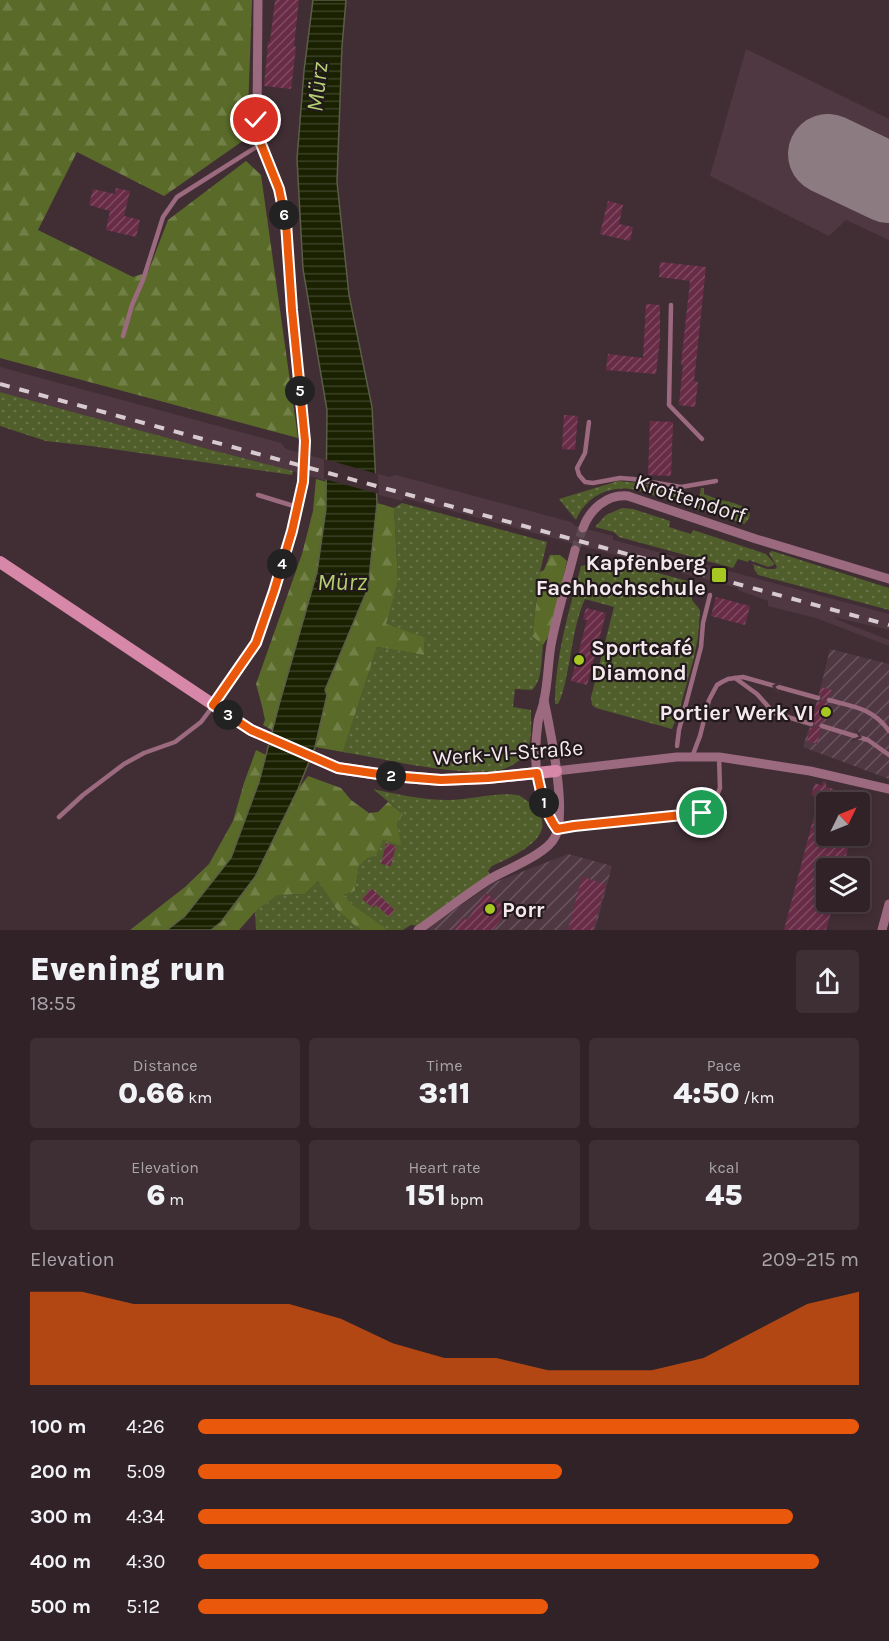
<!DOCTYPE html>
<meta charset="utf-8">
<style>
:root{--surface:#312228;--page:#3d2f34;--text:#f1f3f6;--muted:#a8a4a8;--line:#4c3f45;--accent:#ea580c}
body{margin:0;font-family:Karla,sans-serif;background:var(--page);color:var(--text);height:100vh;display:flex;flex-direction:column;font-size:22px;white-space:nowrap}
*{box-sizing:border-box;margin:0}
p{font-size:20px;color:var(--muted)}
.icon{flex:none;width:33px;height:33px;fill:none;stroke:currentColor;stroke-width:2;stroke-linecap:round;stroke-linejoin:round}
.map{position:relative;height:930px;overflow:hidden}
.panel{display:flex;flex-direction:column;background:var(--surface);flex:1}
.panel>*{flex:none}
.needle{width:39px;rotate:47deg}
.tools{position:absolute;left:816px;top:792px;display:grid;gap:12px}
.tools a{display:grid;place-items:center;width:54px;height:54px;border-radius:6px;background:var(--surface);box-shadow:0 3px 9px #0003,0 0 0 2px var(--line);font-size:30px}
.pin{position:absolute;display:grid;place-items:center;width:51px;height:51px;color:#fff;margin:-26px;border:3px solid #fff;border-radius:50%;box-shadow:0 2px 6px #0007}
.km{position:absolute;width:30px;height:30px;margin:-15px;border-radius:50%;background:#222;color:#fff;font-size:16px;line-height:30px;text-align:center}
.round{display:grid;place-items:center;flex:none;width:63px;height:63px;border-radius:6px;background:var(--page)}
.head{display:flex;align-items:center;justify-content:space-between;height:102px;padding:0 30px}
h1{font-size:33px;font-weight:800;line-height:45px}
.metrics{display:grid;grid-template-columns:repeat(3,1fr);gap:9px;height:102px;padding:6px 30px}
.metrics div{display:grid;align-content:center;border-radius:6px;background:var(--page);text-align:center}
.metrics b{font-size:30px;font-weight:800}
.metrics small{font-size:16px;font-weight:400}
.metrics p{font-size:16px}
.chart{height:168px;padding:12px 30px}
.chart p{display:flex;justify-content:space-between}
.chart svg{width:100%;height:108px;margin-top:6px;fill:var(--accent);opacity:.7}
ul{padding:0 30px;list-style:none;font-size:20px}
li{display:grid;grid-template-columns:96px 72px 1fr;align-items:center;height:45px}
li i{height:15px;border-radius:8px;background:var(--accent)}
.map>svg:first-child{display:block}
</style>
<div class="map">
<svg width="889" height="930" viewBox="0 0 889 930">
<defs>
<pattern id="industrial-furrows" width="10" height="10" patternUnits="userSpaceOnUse" patternTransform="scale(1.5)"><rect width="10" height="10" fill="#503842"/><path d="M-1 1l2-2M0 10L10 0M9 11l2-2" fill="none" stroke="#6a555e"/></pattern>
<pattern id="grass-dots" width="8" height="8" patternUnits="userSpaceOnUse" patternTransform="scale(1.5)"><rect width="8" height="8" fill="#505e2b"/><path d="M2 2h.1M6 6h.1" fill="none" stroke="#6a754a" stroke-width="1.8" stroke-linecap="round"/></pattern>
<pattern id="forest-firs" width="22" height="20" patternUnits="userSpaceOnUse" patternTransform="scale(1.5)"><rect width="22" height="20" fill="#5a6b29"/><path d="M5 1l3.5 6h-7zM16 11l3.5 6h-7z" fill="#728048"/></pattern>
<pattern id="water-rules" width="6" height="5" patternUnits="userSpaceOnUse" patternTransform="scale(1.5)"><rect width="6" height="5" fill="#192100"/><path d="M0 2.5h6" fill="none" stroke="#3b4126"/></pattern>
<pattern id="building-hatch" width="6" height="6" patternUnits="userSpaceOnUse" patternTransform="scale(1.5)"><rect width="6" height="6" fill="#692c47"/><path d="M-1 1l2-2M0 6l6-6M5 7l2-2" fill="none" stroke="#7f4b62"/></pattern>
</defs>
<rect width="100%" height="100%" fill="#412e35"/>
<!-- built -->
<g fill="#503842">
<polygon points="746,49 889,119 889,240 846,220 829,236 710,176"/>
<polygon points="0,367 281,443 286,449 389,477 396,475 571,522 575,526 613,536 613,540 889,614 889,630 834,617 838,620 889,640 889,646 816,618 768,606 768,601 738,590 738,588 404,498 402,501 208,449 0,392"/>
</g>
<!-- industrial -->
<g fill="url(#industrial-furrows)">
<polygon points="830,649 889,664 889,779 803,747 818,698"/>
<polygon points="568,854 612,866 595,930 425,930 493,883"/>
</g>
<!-- grass -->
<g fill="url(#grass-dots)">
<polygon points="0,392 208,449 293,471 292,475 91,446 46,441 0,426"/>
<path d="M618,481L640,483L699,500L701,488H704V494C710,496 716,499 722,500C733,503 762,508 744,524L637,490C612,484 586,495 576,520L559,499Z"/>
<path d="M402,503L547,542L540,572L532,635L543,645C541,659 543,680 532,690L515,689L513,707L531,710C531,724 533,744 524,756C518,763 505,770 496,771C447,775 391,760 343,752L377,647L424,655L425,637L385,624L398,581L394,508Z"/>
<polygon points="622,508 633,509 670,521 669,527 691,534 693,530 766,554 774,563 774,565 768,567 749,560 748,562 738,559 733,568 619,537 614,532 595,527 606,515"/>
<polygon points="772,551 889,588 889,610 758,575 754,569 754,566 752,564 767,569 775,569 777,567 769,553"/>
<path d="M621,563L691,582L690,586L686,585L683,593L692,594V600L700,610L698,637L694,657L680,708L672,729L596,708L592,705L591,697L614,607L585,599C576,619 573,641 569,664C566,677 564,693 558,704H555C555,657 569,611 581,566L589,564L616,572L618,565Z"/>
<path d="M373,789C395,794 424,800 446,800C463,801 506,790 520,796C526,799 533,806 537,811C559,838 509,858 492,866L488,871L490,875L419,926L411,925L403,930H385L386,928L353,905L342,895L355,891L359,866L368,858L383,840L400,844L397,823L403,814Z"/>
<polygon points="318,881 337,910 360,930 256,930 255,912 278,895 305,894"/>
</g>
<!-- forest -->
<g fill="url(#forest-firs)">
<polygon points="0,0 252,0 247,138 164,196 77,152 38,230 133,277 148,272 168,220 246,161 261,175 298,438 0,358"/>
<polygon points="316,479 327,482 326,509 317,572 272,730 263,725 265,720 262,706 256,684 302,554 313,511"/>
<polygon points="377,503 394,508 398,581 386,624 425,637 424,655 377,647 343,752 315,747 327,695 325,690 368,588"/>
<polygon points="550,555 560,555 567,561 550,634 543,645 532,636 540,572 544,570"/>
<polygon points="256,750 266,755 259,782 231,858 185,916 167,930 130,930 185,887 209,864 233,821 244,783"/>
<polygon points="308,776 341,788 351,800 369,813 378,812 388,802 403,814 397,823 401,845 383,840 376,855 368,858 359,866 355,891 343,895 353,905 386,928 385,930 360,930 337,910 318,881 305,894 278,895 255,912 239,930 211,930 221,922 298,789"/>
</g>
<!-- water -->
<polygon fill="url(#water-rules)" stroke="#5b5d47" stroke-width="1.5" points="313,0 346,0 342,46 337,182 349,295 372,407 377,503 368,588 325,690 327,695 315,747 298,789 255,877 221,922 211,930 167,930 185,916 231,858 259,782 279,705 317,572 326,509 327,410 303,269 297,159 304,71"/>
<!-- pier -->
<polygon fill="#412e35" points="324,459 378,474 379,494 324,479"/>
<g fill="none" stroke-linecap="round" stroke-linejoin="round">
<!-- runway -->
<polyline stroke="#8c7c82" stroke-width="80" points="828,154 889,183"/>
</g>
<!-- building -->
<g fill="url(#building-hatch)">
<polygon points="275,0 299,0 294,46 296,47 291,89 264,86 268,42 270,42"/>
<polygon points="116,188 130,191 124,216 140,220 136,237 106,230 110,211 89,205 93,189 115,194"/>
<polygon points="608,201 623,205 619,224 633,227 630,241 600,234"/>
<polygon points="660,262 706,267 694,381 698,382 695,407 679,405 683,365 681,365 690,281 659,277"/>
<polygon points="646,304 660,305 660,338 656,374 606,370 608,354 643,358"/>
<polygon points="564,415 578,416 575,450 562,449"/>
<polygon points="650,421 673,422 671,476 648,475"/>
<polygon points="716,597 750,606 745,625 711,616"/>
<polygon points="586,608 606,613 587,685 571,681 587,620 583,619"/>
<polygon points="821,687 832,690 830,696 825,698 825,702 828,704 823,722 819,722 818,725 821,730 817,744 807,741 810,728 814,728 815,725 812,720 817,702 821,702 822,699 819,694"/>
<polygon points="823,781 826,782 826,787 834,789 831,801 826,800 826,836 851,836 843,868 826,868 826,902 834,902 826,930 784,930 819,797 811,795 815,783 822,786"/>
<polygon points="386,843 396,846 391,866 381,864"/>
<polygon points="582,877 606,884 593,930 568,930"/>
<polygon points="371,888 395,910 389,917 376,905 373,908 362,899"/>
<polygon points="486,893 508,910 493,930 453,930 463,917 467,920"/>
</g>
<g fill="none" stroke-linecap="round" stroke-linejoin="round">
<!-- street-tunnel -->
<polyline stroke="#5c4a51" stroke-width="9" stroke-dasharray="9 4.5" stroke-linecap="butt" points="575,550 583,528"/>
<!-- lane -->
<g stroke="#9c6a7e" stroke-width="4.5">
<polyline points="671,305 669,405 702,439"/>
<polyline points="123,336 132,305 143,280 163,217 177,197 261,144"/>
<polyline points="589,422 585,453 577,468 579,475 585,482 593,483 620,478 633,479 681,487 716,481"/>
<polyline points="258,495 297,507"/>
<polyline points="735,678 757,694 774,713 811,724"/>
<path d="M829,700C854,707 873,708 889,731"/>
<polyline points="822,726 868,740 889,755"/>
<polyline points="677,746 679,730 701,647 703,623 710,595"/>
<polyline points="692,757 700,736 709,700 717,685 722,682 728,679 743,677 818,698"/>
<polyline points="59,817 83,795 124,764 144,753 175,742 201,722 213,706"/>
<polyline points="558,829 702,813 714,802 720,788 719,757"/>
</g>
<!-- street -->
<g stroke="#9c6a7e" stroke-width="9">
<path d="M583,528C590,509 607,494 628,496L756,539L889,579"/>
<polyline points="213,705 256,643 274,591 292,531 303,482 305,441 292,310 286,223 279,189 261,144 257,120 258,0"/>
<polyline points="556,771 677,757 719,757 810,771 889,789"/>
<path d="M557,829C535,800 533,758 538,722C539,715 543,708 544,700C548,682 548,663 551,645C557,613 567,582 575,550"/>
<path d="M418,930C442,913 465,895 490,879C507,869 547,854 555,837C568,813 550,729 544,700"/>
<polyline points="882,930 889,904"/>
</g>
<!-- secondary -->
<polyline stroke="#d787a7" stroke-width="12" points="0,562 251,730 338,768 392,776 441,780 488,778 556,771"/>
<!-- rail -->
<polyline stroke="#d8cbcf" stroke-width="4" stroke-dasharray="10 10" stroke-linecap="butt" points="0,384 889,625"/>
</g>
<!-- one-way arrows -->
<defs><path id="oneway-chevron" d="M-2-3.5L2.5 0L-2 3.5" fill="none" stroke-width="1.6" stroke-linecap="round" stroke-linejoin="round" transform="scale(1.5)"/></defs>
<g stroke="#473139">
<use href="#oneway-chevron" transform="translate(777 687) rotate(-165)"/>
<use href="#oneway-chevron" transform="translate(857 736) rotate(18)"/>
</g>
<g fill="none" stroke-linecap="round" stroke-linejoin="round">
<defs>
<path id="route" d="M256,120L261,144L279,189L286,223L292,310L305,441L303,482L292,531L274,591L256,643L213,705L251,730L338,768L392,776L441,780L488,778L537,773C541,793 545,813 557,829L574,826L702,813"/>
</defs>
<!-- route casing -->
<use href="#route" stroke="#fff" stroke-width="12"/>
<!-- route -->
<use href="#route" stroke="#ea580c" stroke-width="8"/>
</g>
<!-- markers -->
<g fill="#a6c821" stroke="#22191c" stroke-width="2">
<rect x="711" y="567" width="16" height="16" rx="3"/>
<circle cx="579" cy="660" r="6"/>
<circle cx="826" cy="712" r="6"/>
<circle cx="490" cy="909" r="6"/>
</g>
<g text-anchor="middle" stroke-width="4.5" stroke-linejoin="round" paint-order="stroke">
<!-- street labels -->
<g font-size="22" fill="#f5e9ed" stroke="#22191c">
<text transform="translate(691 498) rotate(18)" y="8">Krottendorf</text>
<text transform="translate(508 752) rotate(-4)" y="8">Werk-VI-Straße</text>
</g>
<!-- poi labels -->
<g font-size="22" font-weight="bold" fill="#f5e9ed" stroke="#22191c" text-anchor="end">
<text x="706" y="570">Kapfenberg<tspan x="706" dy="25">Fachhochschule</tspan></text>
<text x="591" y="655" text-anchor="start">Sportcafé<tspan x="591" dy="25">Diamond</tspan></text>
<text x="814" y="720">Portier Werk VI</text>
<text x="502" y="917" text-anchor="start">Porr</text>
</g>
<!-- water labels -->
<g font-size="24" font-style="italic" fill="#b5cf71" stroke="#22191c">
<text transform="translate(317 87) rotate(-84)" y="8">Mürz</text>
<text x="342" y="590">Mürz</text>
</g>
</g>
</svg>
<div class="tools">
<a><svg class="needle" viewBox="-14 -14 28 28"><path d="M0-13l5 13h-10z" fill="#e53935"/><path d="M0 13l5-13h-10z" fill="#a8a4a8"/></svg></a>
<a><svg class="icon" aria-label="layers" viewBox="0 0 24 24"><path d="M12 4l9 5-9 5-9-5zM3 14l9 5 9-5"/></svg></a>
</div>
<div class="pin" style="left:702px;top:813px;background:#1e9e55"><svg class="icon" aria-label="arrive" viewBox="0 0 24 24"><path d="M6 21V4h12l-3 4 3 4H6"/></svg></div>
<div class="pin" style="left:256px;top:120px;background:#d93025"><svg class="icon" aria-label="check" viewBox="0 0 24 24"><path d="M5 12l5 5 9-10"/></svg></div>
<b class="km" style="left:544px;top:803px">1</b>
<b class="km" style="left:391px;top:776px">2</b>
<b class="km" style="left:228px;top:715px">3</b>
<b class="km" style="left:282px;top:564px">4</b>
<b class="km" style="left:300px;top:391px">5</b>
<b class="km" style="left:284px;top:215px">6</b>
</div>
<section class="panel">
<div class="head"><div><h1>Evening run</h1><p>18:55</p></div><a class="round"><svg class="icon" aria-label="share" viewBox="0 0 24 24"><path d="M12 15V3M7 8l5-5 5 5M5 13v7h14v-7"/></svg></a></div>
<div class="metrics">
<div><p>Distance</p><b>0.66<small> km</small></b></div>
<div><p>Time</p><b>3:11</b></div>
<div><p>Pace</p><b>4:50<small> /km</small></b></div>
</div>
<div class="metrics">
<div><p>Elevation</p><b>6<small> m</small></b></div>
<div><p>Heart rate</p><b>151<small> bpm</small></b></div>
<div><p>kcal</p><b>45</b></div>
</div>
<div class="chart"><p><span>Elevation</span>209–215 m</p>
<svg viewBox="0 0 160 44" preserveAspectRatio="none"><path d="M0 44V6L10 6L20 11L30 11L40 11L50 11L60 17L70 27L80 33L90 33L100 38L110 38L120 38L130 33L140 22L150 11L160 6V44z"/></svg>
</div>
<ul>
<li><b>100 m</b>4:26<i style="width:100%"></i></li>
<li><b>200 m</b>5:09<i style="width:55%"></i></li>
<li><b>300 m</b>4:34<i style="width:90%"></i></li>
<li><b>400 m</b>4:30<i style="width:94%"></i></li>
<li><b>500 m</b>5:12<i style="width:53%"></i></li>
</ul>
</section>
